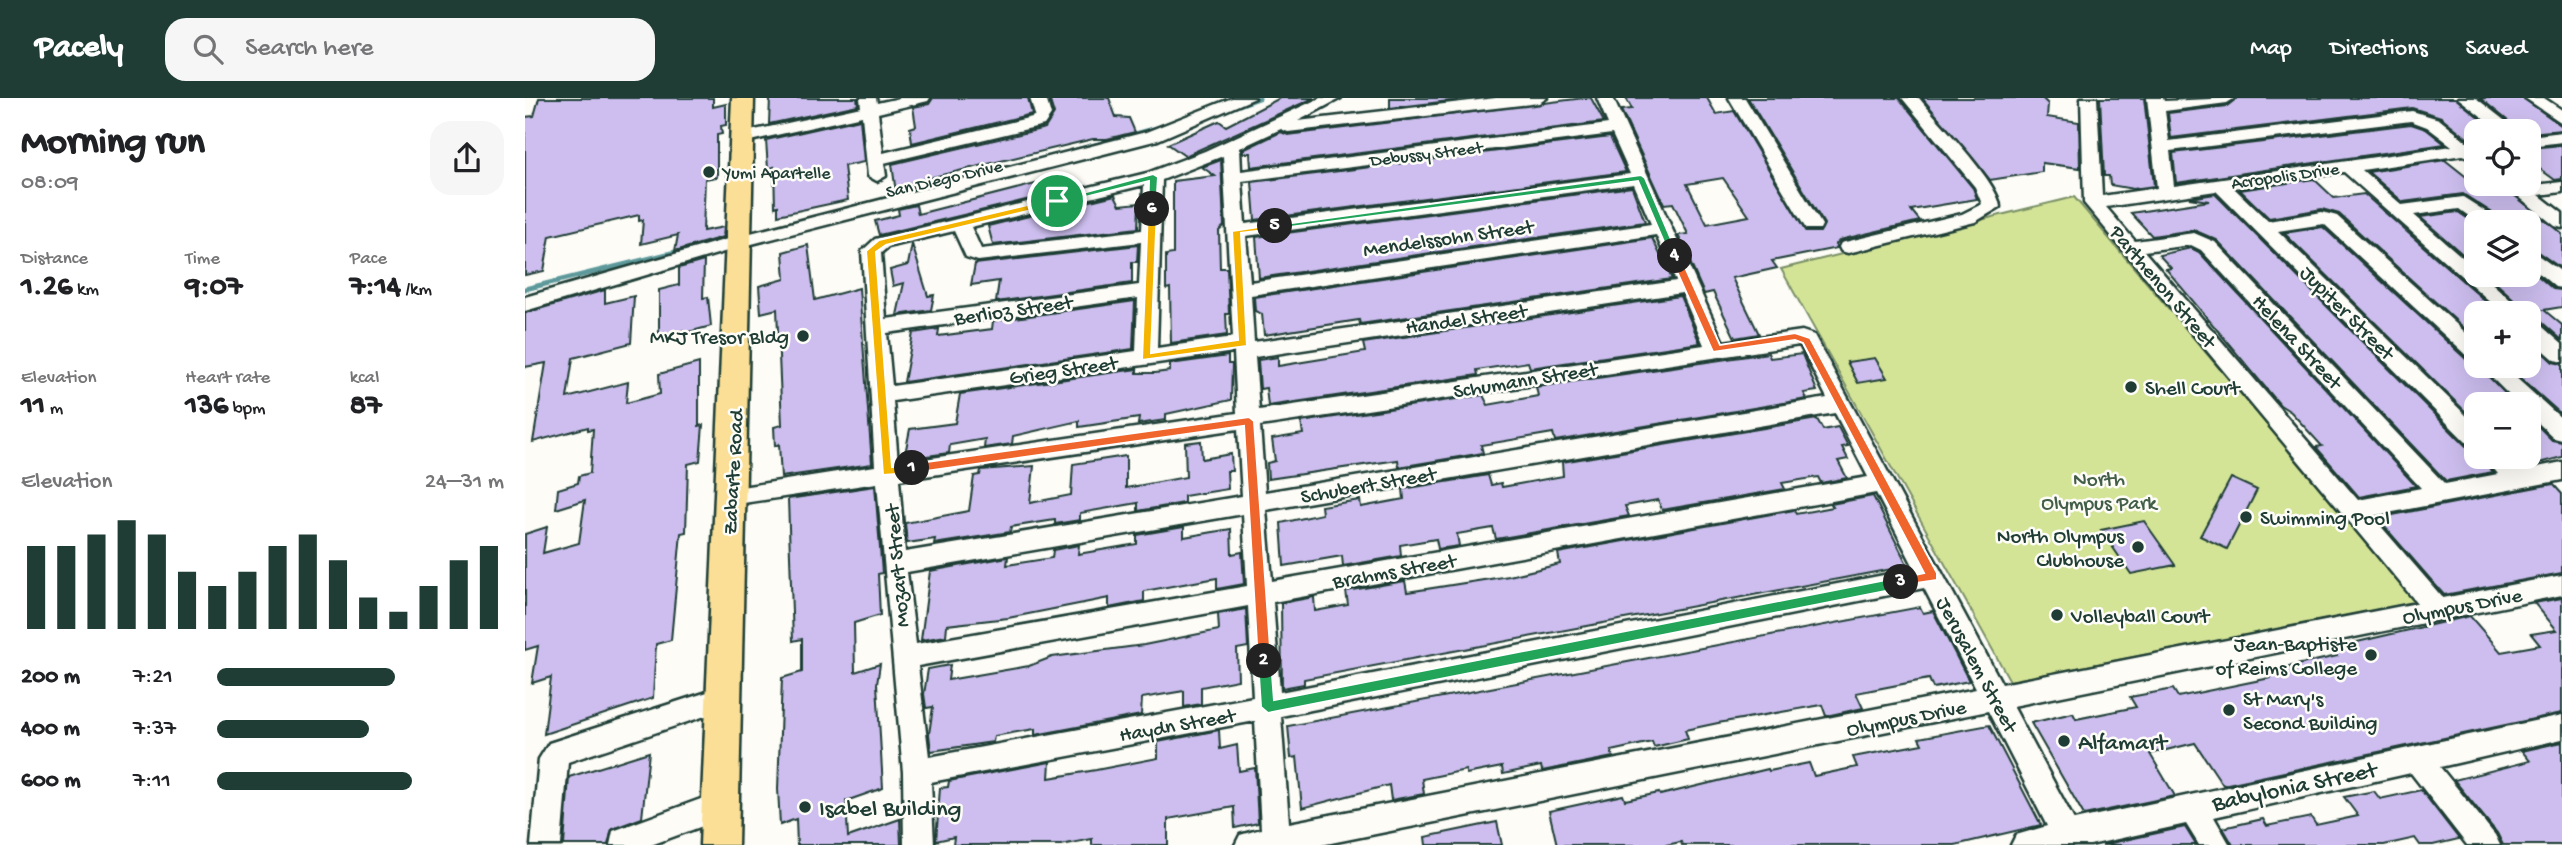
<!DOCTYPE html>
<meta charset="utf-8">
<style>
:root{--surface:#fff;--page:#f6f6f6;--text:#202124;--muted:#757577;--accent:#1f3d34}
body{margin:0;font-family:"Gochi Hand",sans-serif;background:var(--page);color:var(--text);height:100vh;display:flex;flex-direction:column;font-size:26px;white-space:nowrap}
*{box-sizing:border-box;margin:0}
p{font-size:23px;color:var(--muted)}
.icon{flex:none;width:38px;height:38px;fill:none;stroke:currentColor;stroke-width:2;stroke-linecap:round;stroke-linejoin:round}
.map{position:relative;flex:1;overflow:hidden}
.panel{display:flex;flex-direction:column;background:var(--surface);width:525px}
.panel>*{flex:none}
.controls{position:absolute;left:1939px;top:21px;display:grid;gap:14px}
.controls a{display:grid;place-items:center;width:77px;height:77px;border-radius:14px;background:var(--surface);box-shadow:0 7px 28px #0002;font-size:35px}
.pin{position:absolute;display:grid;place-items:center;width:60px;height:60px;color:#fff;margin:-30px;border:4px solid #fff;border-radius:50%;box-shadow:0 2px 7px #0007}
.km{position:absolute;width:35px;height:35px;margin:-18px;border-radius:50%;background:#222;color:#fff;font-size:19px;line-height:35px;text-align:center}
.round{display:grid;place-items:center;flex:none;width:74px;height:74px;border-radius:21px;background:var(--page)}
.summary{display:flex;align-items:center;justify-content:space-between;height:119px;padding:0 21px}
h1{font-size:38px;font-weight:800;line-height:52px}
.figures{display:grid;grid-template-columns:repeat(3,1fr);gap:10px;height:119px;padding:7px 21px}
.figures div{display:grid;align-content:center}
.figures b{font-size:30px;font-weight:800}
.figures small{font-size:19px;font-weight:400}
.figures p{font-size:19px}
.chart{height:196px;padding:14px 21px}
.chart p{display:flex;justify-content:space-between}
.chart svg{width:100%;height:126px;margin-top:7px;stroke:var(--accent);stroke-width:6}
ul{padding:0 21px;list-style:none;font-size:23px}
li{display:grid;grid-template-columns:112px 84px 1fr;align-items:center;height:52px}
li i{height:18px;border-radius:9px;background:var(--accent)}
header{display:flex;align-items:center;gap:42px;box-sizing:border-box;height:98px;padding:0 35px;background:var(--accent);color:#fff}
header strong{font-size:33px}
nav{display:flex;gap:38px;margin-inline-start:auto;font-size:24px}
.search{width:490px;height:63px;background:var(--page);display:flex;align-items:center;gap:18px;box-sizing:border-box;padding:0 24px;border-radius:21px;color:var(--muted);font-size:26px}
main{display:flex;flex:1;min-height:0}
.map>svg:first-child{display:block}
</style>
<header>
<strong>Pacely</strong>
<div class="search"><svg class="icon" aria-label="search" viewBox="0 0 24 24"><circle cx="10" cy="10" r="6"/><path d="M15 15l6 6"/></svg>Search here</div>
<nav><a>Map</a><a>Directions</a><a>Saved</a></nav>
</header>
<main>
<section class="panel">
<div class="summary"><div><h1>Morning run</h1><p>08:09</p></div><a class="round"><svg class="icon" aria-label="share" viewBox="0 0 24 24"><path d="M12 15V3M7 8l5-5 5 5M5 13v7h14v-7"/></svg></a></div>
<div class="figures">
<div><p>Distance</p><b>1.26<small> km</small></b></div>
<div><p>Time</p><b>9:07</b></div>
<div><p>Pace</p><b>7:14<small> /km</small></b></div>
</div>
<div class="figures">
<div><p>Elevation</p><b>11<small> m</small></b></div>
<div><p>Heart rate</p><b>136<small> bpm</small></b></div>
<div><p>kcal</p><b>87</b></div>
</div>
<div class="chart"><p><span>Elevation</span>24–31 m</p>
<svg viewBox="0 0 160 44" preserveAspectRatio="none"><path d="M5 44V15M15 44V15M25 44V11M35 44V6M45 44V11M55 44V24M65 44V29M75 44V24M85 44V15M95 44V11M105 44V20M115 44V33M125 44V38M135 44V29M145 44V20M155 44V15"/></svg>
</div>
<ul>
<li><b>200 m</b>7:21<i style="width:62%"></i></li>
<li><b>400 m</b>7:37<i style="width:53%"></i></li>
<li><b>600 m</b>7:11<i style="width:68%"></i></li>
</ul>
</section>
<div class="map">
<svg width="2037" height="747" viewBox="0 0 2037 747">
<rect width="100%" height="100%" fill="#fdfcf7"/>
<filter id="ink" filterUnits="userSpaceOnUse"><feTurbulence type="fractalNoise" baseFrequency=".0143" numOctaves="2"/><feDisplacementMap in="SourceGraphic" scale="14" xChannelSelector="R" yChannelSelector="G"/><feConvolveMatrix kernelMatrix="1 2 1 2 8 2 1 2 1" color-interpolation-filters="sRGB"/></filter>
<g filter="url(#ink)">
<!-- green -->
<polygon fill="#d4e497" stroke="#7a9066" stroke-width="2" points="1549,99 1892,504 1485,583 1256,171"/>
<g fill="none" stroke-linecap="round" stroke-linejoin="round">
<!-- stream -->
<g stroke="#5d999b" stroke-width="5">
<polyline points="700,12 734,0"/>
<polyline points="552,52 636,29"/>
<polyline points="0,191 195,143"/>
</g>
</g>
<!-- building -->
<g fill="#cdbeef" stroke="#1f3d34" stroke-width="2" fill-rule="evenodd">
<polygon points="14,0 188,0 188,9 201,6 201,27 196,28 197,36 192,37 192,79 180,81 178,133 199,129 198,139 150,153 153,137 116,146 118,122 114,123 114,117 25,138 19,173 0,177 0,19 9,18"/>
<polygon points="245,0 332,0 333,7 244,26"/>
<polygon points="408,0 503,0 507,16 387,45 385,30 391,28 388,9 404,6"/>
<polygon points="524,0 584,0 591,19 604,20 610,34 582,41 568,41 387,84 388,91 371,95 367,66 520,30 529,16"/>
<polygon points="755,0 789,0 660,58 643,46 694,23 701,28"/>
<polygon points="865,0 933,0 933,2 865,10"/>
<polygon points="1059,0 1066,0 1079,24 726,69 725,55 718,55 718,52 756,34 763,37"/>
<path d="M1101,0H1182L1191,16L1209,13L1281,134H1295L1299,126L1223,0H1374L1448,90L1452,101L1386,112L1395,123L1315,142L1311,146L1312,150L1247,163L1252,170L1207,180L1234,236L1210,240L1188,194L1179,196L1153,137L1163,136L1148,105L1139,106L1096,12L1107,11ZM1198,80L1224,118L1182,126L1162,86Z"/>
<polygon points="1397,0 1517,0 1523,6 1522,19 1554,24 1555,70 1517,65 1517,74 1465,82"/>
<polygon points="1575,0 1619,0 1629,88 1608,91 1585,87 1584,78 1579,78"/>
<polygon points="1712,0 1930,0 1971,33 1951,33 1951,43 1946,43 1916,19 1887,10 1646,40 1643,15 1702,8"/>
<polygon points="1955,0 1998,0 2037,28 2037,32 2004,35 1995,33"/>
<polygon points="335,21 339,64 319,68 323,102 253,117 253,108 250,109 249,69 243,71 241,42"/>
<polygon points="1886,26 1901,31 1920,46 1651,85 1648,55"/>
<polygon points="1085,39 1101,74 730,122 727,84"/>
<polygon points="2037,47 2037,81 2030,82 2004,63 2004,50"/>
<polygon points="696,62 699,128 694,133 695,170 702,170 704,216 701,216 702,237 646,245 645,190 641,191 641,157 648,156 648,83 690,78 677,69"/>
<polygon points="1920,62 1944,81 1951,80 1951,86 1976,86 2037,136 2037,171 2004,148 2004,124 1976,124 1972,118 1938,96 1878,104 1843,74"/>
<polygon points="1789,81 1809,100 1839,96 1974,215 1951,215 1951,241 1814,116 1797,111 1744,120 1715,92"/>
<polygon points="526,82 530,95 354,137 350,123 374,117 373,111 391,107 393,116"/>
<polygon points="1107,89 1120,124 734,180 731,139"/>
<polygon points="1690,96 1941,348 1951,350 1951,359 1956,359 1968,374 1921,383 1692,142 1669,132 1627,138 1606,115 1684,103 1664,100"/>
<polygon points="590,97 595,107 614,105 613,130 468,147 463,128"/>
<polygon points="1933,114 1951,126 1951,168 1895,119"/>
<polygon points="1798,129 1942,262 1951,264 1990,306 1951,306 1951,324 1759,135"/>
<polygon points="1127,140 1147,181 835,226 834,222 739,237 737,216 730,213 729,199"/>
<polygon points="387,146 403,198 409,197 406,212 372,217 379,185 368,188 365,172 383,167"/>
<polygon points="283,147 290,202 334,190 347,366 256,379 254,346 250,348 249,329 257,327 252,211 236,215 234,188 260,181 258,154"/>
<polygon points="613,147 612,164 607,164 607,185 471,204 474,183 446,187 450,166"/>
<polygon points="1666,150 1674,154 1891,388 1834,399 1791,349 1797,348 1766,314 1755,307 1641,171 1646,170 1634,157"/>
<polygon points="179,163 178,200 183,199 186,228 160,235 160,232 134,238 134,192 154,187 154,170"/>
<polygon points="2004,170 2028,191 2037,192 2037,209 2019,212 2037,227 2037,242 2013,221 2004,219 2002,213 1962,177 2004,177"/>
<polygon points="80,192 80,205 109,198 106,245 48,260 42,300 103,284 101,305 135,296 134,276 174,265 174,328 178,327 175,363 163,366 161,434 156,435 146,542 131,546 128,600 19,636 26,579 7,585 13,548 0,552 0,436 22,429 18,455 54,445 60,402 31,411 33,391 53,385 54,378 65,375 68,331 63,332 63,329 8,344 21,265 0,269 0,215"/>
<polygon points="1155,198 1175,245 1005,270 1003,264 952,272 953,277 743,308 741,290 735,291 733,262 753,259 753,268 840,254 838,245"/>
<polygon points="610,203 608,251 379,284 388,235 414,231 413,238 467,231 468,223"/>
<polygon points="2004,242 2028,264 2037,266 2037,317 1982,268 2004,268"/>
<polygon points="1243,255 1245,260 1277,256 1292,293 1279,295 1282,301 1030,343 1028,335 956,347 958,355 874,369 873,362 743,381 742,365 750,363 747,341 778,336 776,324 958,297 963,307 1013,298 1011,289"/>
<polygon points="703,258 703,266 707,266 706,302 641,316 641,322 613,326 614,320 554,329 554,323 488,338 487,346 459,350 460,341 425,347 424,355 379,361 385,331 430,325 435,296 612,271 612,275 630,275 645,273 645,266"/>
<polygon points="1350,260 1362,280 1333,285 1322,264"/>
<polygon points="2004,319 2027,342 2037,344 2037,359 1999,369 1988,359 1999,359 2004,363"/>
<polygon points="1292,321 1298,332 1313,329 1323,348 1317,349 1323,361 1313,363 1322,380 1296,385 1293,379 1257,385 1260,391 1137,412 1133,402 1100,408 1104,418 971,441 968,430 932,436 934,448 913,451 911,441 875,447 876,458 818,468 817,458 759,468 756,425 797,416 796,408 835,402 836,409 879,401 878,391 963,377 966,387 976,385 977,389 1038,378 1037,364"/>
<polygon points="676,343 677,361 706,356 707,373 702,373 703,391 659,398 659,405 613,413 613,405 555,415 555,422 530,426 530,422 486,429 485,434 409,446 410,441 382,445 380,425 444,413 449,378 455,377 456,372 509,368 505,405 546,397 548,366 601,358 601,390 661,379 660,345"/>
<polygon points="1706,380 1732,392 1702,451 1675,438"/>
<polygon points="2028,386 2037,396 2037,475 1919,497 1852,420"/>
<polygon points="350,388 357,475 353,476 355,517 329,525 330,574 355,566 352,586 358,690 321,703 323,739 375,721 376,747 272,747 271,721 255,727 253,691 257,580 277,574 277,541 268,543 263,401"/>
<polygon points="1348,398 1383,468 779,581 779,586 757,590 756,505 789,499 790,513 823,507 821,493 880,483 882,494 984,478 1035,466 1033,455 1269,412 1271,416 1308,409 1306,406"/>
<polygon points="1619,423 1650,467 1606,476 1576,432"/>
<polygon points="659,429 659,439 706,431 707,456 717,454 719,486 692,491 692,480 619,493 619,503 584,510 584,500 483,520 422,527 421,538 396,542 405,473 483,459 482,467 527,460 528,452 554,447 553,456 594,449 612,446 612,437"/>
<polygon points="2037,500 2037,615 1698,687 1670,645 1625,656 1650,698 1559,717 1506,625 1548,615 1551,621 1611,609 1605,599 1648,591 1653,599 1745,580 1740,574 1812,558 1806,550 1945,518 1976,554 2015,547 2006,536 2032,532 2009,505"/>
<polygon points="1395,509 1398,515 1408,513 1444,583 1408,590 1404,581 1331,595 1338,610 1301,618 1297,607 1193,625 1160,632 1163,641 1129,649 1127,644 1086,653 1088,659 1017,673 1016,668 978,676 977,669 941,676 941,672 897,681 899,696 866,702 864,687 777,710 772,659 766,660 763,628"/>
<polygon points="721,511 723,549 712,551 713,582 676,589 676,606 659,609 659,593 617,600 616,617 510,637 510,631 469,638 468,644 406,653 404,636 408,609 401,610 399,596 403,571 425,567 423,582 504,568 527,559 619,547 694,532 693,516"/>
<polygon points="1464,627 1516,727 1430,747 1157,747 1156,744 1141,747 1032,747 1024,713 1098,697 1100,702 1134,695 1135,697 1243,671 1244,673 1284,665 1289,678 1332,669 1328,659 1397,646 1394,640"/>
<polygon points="694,632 695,651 712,647 714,673 730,670 733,725 710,730 709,709 643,721 643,747 567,747 567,741 536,747 428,747 429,739 411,743 415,690 423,689 424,683 525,664 524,680 571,672 633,660 633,644"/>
<polygon points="2037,644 2037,747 1978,747 1972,735 1929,682 2005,663 1997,653"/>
<polygon points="124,654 117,720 87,731 83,747 39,747 44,679"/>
<polygon points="1896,692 1934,741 1908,747 1895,747 1890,740 1859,747 1708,747 1698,730 1738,721 1742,728 1786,719 1791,727 1833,718 1819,699 1849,693 1855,701"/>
<polygon points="972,724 977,747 901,747 900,739"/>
<polygon points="1660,729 1671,747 1577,747"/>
</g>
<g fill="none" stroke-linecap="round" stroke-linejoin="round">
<defs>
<g id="minor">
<polygon points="335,0 351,0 352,5 375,0 405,0 403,3 353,15 358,55 507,19 510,17 505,0 521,0 526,17 519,27 359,65 361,78 352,83 343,78 337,18 216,45 207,40 216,35 336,9"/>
<polygon points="707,0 730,0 633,42 219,148 0,213 0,199 206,140 621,34"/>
<path d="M795,0H816L773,23L971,0H1022L1014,5L763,34L756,31L715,50L716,73L1083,26L1072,0H1088L1198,244L1277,233L1289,237L1477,586L1892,505L1559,105L1556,0H1572L1577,98L1632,90L1622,0H1638L1639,3L1710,0L1702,5L1640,13L1644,43L1887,13L1914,21L1945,46L1951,45V62L1938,57L1837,72L1877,107L1938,99L1971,120L1973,124H1952L1934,111L1889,117L1951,171V177H1958L2000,215H1978L1819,74L1709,90L1743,123L1797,114L1812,118L1951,244V262L1944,260L1799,126L1753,133L1951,327V348L1943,346L1691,93L1581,109L1610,143L1669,135L1690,144L1920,386L1973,376L1959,359H1984L1998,372L2037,364V382L1847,418L1918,500L2037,477V497L1488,608L1549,722L2037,617V641L1915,669L1970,737L1975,747H1942L1886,675L1689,719L1705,747H1674L1661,726L1565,747H1486L1491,737L1522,728L1463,613L796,747H710L715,737L736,731L730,623L406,684L409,747H379L378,674L352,385L205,407L197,404L193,398L197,392L350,368L337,153L350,141L622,75L680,53ZM1886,23L1902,29L1927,48L1649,88L1645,53ZM1087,36L1105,76L720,126L717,83ZM698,58L708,239L632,250L637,82ZM1109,86L1126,126L725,184L721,138ZM619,87L617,132L456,151L446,129ZM429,133L441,159L453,163L616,144L614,187L361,221L356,155L363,149ZM1131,137L1151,183L729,244L726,197ZM1666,147L1676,152L1896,390L1833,402L1619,153ZM1157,195L1179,247L734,312L730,259ZM613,200L611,253L367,288L362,235ZM1275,247L1302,300L740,394L735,328ZM709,254L712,315L373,365L368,303ZM1310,315L1343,379L747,483L741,412ZM713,331L717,398L380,454L374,382ZM1351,395L1390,471L755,594L748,504ZM718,416L722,488L391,546L382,474ZM1399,490L1451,591L764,725L756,618ZM723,508L728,599L404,659L393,568Z"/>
<polygon points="1204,0 1220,0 1297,127 1295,131 1281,131"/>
<path d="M1377,0H1394C1411,21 1475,86 1475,109L1450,124L1323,155L1316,153L1314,149L1316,145L1437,116L1457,106L1450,89Z"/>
<polygon points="1933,0 1951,0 1993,33 1975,33"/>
<polygon points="2000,0 2019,0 2037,12 2037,25"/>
<polygon points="2037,34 2037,44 2004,48 2004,38"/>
<polygon points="2037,84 2037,94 2014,97 2037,115 2037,130 2030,128 1978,86 2001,88"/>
<polygon points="2004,151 2037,174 2037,190 2030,189 2004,167"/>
<polygon points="2004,221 2011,223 2037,246 2037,264 2030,262 2004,239"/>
<polygon points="1955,268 1978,268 2037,321 2037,342 2029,340 2004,316 2004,306 1993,306"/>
<polygon points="198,589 207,593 211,601 207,609 43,664 36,747 6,747 14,661 24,645"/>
<polygon points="195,694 205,698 209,708 205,718 126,747 85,747 88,733"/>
</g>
<polygon id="major" points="207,0 229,0 213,747 175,747"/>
</defs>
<!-- minor casing -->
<use href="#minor" stroke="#1f3d34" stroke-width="5"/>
<!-- major casing -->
<use href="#major" stroke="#1f3d34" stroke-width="5"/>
<!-- minor -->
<use href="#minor" fill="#fdfcf7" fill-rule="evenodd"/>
<!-- major -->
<use href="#major" fill="#fbdf96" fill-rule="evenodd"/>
</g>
</g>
<!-- split-1 -->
<polygon fill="#f5b400" stroke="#fff" stroke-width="2" points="532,100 536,105 361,147 351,154 367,369 387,366 393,370 387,375 358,377 341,153 354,142"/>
<!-- split-2 -->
<polygon fill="#f0652b" stroke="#fff" stroke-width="2" points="724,319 729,323 746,563 739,568 733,563 719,328 387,375 381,370 387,366"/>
<!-- split-3 -->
<polygon fill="#22a559" stroke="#fff" stroke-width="2" points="1376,479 1382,484 1376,490 743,615 736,609 733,563 739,557 746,563 749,602"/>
<!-- split-4 -->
<polygon fill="#f0652b" stroke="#fff" stroke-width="2" points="1150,155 1155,158 1195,247 1270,235 1285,240 1412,475 1412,482 1371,488 1371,481 1399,475 1278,245 1270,242 1188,254 1145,158"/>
<!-- split-5 -->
<polygon fill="#22a559" stroke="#fff" stroke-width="2" points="1116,77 1120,80 1154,160 1145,158 1113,83 750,131 745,128"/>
<!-- split-6 -->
<polygon fill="#f5b400" stroke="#fff" stroke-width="2" points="627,108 632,111 626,255 713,242 707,133 753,126 750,131 716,135 722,248 617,262 623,111"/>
<!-- split-7 -->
<polygon fill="#22a559" stroke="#fff" stroke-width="2" points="628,76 633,79 631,113 623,111 624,83 532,106 528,103"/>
<!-- markers -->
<g fill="#1f3d34" stroke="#fdfcf7" stroke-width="2.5">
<circle cx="184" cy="74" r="7"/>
<circle cx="278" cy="238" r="7"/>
<circle cx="1606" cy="289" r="7"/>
<circle cx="1721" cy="419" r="7"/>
<circle cx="1613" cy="449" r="7"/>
<circle cx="1532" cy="517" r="7"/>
<circle cx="1846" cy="557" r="7"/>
<circle cx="1704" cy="612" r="7"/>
<circle cx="1539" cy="643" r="7"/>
<circle cx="280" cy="709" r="7"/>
</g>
<g text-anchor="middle" stroke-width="5" stroke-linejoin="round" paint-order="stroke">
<!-- far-street labels -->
<g font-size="18" fill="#1f3d34" stroke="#fdfcf7">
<text transform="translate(901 55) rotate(-7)" y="6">Debussy Street</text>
<text transform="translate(1760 77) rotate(-8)" y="6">Acropolis Drive</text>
<text transform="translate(419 80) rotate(-13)" y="6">San Diego Drive</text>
</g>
<!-- far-poi labels -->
<g font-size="18" fill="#1f3d34" stroke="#fdfcf7" text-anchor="start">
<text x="198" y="80">Yumi Apartelle</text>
</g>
<!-- street labels -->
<g font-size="21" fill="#1f3d34" stroke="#fdfcf7">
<text transform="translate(923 139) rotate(-8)" y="7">Mendelssohn Street</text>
<text transform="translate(1639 188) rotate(50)" y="7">Parthenon Street</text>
<text transform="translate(488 211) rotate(-8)" y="7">Berlioz Street</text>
<text transform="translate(1823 214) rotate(45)" y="7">Jupiter Street</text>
<text transform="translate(941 220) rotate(-8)" y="7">Handel Street</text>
<text transform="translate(1773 243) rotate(47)" y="7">Helena Street</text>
<text transform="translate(538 271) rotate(-8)" y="7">Grieg Street</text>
<text transform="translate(1000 281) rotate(-9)" y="7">Schumann Street</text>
<text transform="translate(207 374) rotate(-87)" y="7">Zabarte Road</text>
<text transform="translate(843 386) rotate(-10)" y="7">Schubert Street</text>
<text transform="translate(371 468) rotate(-95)" y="7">Mozart Street</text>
<text transform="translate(869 472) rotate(-10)" y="7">Brahms Street</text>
<text transform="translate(1937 507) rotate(-11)" y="7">Olympus Drive</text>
<text transform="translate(1453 566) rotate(62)" y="7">Jerusalem Street</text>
<text transform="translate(1381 619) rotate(-11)" y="7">Olympus Drive</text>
<text transform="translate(652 626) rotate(-10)" y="7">Haydn Street</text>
</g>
<!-- poi labels -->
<g font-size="21" fill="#1f3d34" stroke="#fdfcf7" text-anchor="start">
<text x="264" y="245" text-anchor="end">MKJ Tresor Bldg</text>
<text x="1620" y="296">Shell Court</text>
<text x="1735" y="426">Swimming Pool</text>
<text x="1599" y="444" text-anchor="end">North Olympus<tspan x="1599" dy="24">Clubhouse</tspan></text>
<text x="1546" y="524">Volleyball Court</text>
<text x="1832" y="552" text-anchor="end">Jean-Baptiste<tspan x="1832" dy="24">of Reims College</tspan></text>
<text x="1718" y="607">St Mary's<tspan x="1718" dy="24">Second Building</tspan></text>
</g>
<!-- park labels -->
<g font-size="21" fill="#435e48" stroke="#fdfcf7">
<text x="1574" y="387">North<tspan x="1574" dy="24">Olympus Park</tspan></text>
</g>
<!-- near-poi labels -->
<g font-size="24" fill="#1f3d34" stroke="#fdfcf7" text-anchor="start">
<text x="1553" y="651">Alfamart</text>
<text x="294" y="717">Isabel Building</text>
</g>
<!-- near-street labels -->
<g font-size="24" fill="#1f3d34" stroke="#fdfcf7">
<text transform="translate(1769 687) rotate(-12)" y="8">Babylonia Street</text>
</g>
</g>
</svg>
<div class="controls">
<a><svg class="icon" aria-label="locate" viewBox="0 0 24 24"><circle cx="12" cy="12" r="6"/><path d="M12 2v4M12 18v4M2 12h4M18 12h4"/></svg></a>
<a><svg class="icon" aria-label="layers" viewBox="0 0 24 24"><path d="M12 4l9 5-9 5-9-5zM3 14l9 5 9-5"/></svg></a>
<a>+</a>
<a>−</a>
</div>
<div class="pin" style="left:532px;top:103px;background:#1e9e55"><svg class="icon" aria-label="arrive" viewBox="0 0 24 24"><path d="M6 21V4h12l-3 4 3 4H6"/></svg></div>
<b class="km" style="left:387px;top:370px">1</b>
<b class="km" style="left:739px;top:563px">2</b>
<b class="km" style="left:1376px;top:484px">3</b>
<b class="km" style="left:1150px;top:158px">4</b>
<b class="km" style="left:750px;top:128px">5</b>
<b class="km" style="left:627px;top:111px">6</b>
</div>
</main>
